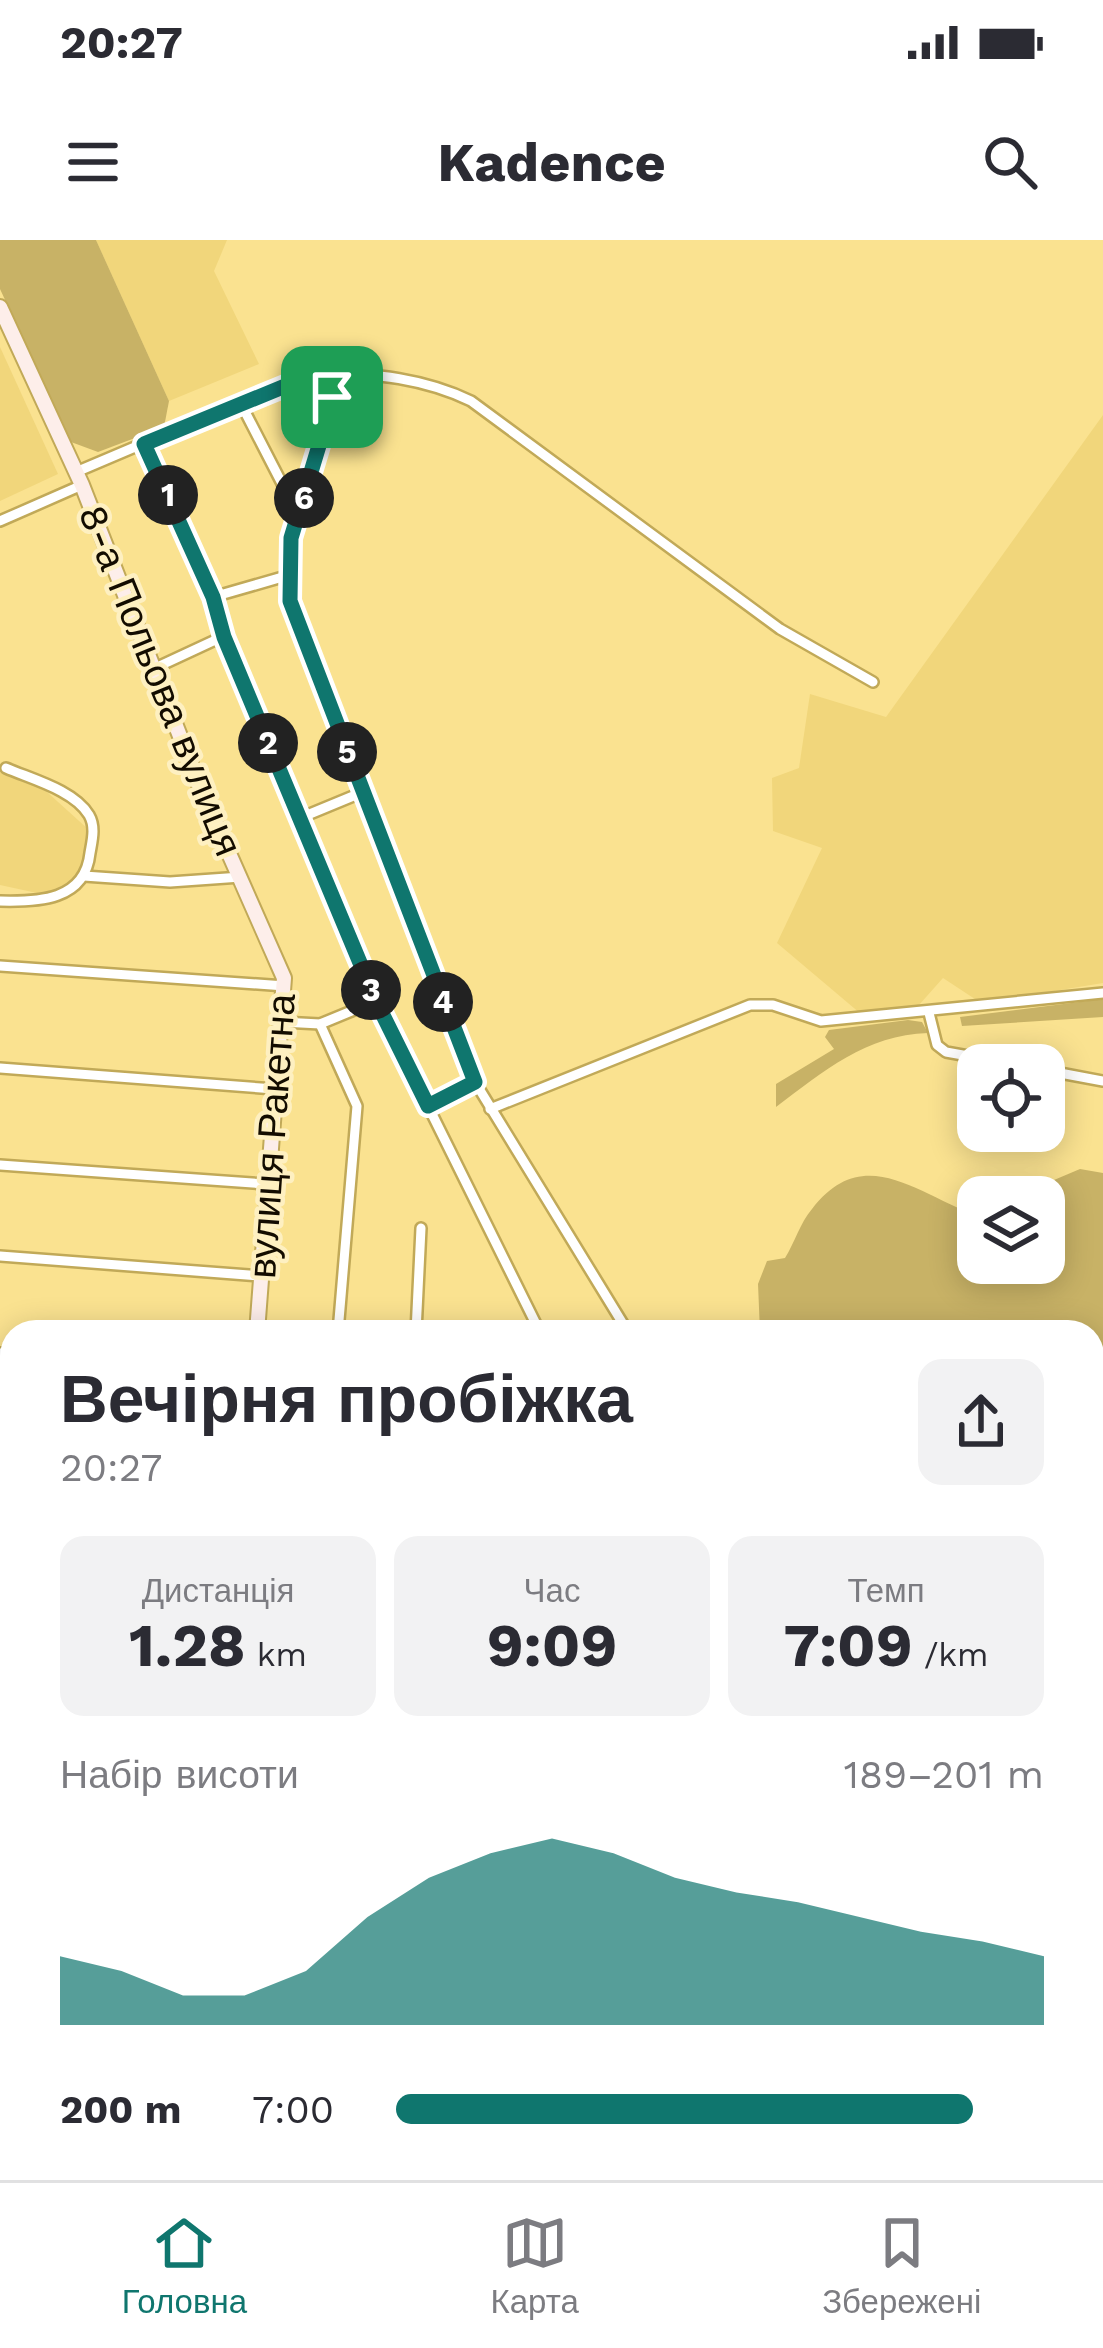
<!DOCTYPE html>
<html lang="uk">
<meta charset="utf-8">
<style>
:root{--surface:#fff;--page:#f2f2f3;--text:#2b2b33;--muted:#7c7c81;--line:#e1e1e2;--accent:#0f766e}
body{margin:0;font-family:"Work Sans",sans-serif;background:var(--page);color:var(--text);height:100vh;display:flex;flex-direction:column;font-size:45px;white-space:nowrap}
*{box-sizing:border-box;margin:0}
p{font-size:39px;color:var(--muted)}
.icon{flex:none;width:66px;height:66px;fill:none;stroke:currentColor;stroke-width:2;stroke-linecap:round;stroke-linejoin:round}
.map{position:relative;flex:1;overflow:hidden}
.panel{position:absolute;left:0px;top:1080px;width:1104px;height:861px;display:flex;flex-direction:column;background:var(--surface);border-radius:36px 36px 0 0;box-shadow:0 6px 30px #0003}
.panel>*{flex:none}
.fabs{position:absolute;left:957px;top:804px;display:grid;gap:24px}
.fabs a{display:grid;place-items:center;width:108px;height:108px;border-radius:24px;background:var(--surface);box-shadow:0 6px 30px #0003;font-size:60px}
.pin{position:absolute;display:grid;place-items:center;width:102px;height:102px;color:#fff;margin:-51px;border-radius:24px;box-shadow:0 6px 18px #0006}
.km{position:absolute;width:60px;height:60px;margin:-30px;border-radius:50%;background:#222;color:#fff;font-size:33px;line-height:60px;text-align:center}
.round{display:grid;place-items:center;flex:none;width:126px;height:126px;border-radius:24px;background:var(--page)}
.head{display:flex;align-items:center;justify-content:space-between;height:204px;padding:0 60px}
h1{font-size:66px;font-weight:700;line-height:90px}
.stats{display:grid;grid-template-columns:repeat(3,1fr);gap:18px;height:204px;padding:12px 60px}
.stats div{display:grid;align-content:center;border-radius:24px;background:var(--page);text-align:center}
.stats b{font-size:60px;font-weight:700}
.stats small{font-size:33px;font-weight:400}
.stats p{font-size:33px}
.chart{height:336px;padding:24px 60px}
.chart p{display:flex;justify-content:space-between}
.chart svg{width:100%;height:216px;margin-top:12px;fill:var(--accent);opacity:.7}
ul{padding:0 60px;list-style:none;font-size:39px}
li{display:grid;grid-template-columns:192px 144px 1fr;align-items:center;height:90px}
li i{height:30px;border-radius:15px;background:var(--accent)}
.status{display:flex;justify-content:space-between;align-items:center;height:84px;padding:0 60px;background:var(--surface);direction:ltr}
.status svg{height:33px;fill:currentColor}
header{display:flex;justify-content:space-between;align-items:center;height:156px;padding:0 60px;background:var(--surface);font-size:54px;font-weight:700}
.dock{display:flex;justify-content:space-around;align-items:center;height:168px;border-top:3px solid var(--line);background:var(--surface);font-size:33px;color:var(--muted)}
.dock a{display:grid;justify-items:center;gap:6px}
.dock .active{color:var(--accent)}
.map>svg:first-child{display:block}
</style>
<div class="status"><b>20:27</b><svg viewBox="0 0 49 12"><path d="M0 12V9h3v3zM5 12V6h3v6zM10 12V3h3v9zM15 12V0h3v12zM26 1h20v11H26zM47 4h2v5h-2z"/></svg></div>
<header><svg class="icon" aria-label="menu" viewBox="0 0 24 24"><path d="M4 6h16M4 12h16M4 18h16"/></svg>Kadence<svg class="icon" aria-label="search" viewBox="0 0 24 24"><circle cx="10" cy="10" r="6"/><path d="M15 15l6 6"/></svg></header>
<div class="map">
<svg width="1103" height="1940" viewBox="0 0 1103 1940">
<rect width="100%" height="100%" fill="#fae290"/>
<!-- built -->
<g fill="#f1d67b">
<polygon points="96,0 227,0 214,31 259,124 169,161"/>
<polygon points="0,107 58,234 0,261"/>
<polygon points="1103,175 1103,743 981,763 943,738 919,765 861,774 777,703 822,608 773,591 772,538 799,528 810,454 886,477"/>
<polygon points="0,528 47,552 89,590 83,631 60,649 37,653 0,645"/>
</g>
<!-- green -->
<g fill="#c8b266">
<polygon points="0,0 96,0 169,161 164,187 98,212 71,202 0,49"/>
<polygon points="1103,759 1103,777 962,786 960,777"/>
<path d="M908,780L922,782L928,793C866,795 824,831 776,867V844L834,809L825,797L829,790Z"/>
<path d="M1080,929L1103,933V1196L1092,1203V1092H760L758,1044L767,1021L785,1018C795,1002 800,983 812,969C864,901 918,955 978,976V1023H1044V964L1054,940Z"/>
</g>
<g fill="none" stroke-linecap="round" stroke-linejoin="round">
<!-- river -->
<g stroke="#95a7f8" stroke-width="16">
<polyline points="1092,1525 1103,1530"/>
<polyline points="982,1929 989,1940"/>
</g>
<defs>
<g id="street">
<path d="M327,144C362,124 436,144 471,161L780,389L873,442"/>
<polyline points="240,162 291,261 302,263 288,317 290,361 475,842 628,1092"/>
<polyline points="144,204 213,357 224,396 376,761 540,1092"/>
<polyline points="76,232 293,140 314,137 329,148 331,166 302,263"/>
<polyline points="0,281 82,245"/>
<polyline points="213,357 286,336"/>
<polyline points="153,429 224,396"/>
<polyline points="300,578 363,552"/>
<polyline points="84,636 170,642 241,637"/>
<path d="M0,661C38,662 85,661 90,613C92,601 96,587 89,575C74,550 31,539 6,528"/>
<polyline points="0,726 285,746"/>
<polyline points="929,773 937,805 946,812 1019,825"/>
<polyline points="282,782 320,784 376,761"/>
<polyline points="320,784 357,866 338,1092"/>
<polyline points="0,828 275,849"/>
<polyline points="1044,830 1103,841"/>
<polyline points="428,865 475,842"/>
<polyline points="490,869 750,765 773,765 821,781 1103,753"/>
<polyline points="0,925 265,944"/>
<polyline points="0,1016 261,1036"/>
<polyline points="416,1092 421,988"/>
<polyline points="0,1113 12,1114"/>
<polyline points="0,1210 12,1211"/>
<polyline points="0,1301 12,1302"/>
<polyline points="0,1522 12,1523"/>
<polyline points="0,1611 12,1612"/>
<polyline points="0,1709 12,1710"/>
<polyline points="0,1805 12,1806"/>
<polyline points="0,1896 12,1897"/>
<polyline points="521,1940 522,1929"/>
</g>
<g id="secondary">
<polyline points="0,67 82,245 201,550 284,738 257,1092"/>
<polyline points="0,1410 12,1411"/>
<polyline points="193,1940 194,1929"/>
</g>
</defs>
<!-- street casing -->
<use href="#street" stroke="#c1a958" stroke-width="14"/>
<!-- secondary casing -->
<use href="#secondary" stroke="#c1a958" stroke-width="18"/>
<!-- street -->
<use href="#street" stroke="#fff" stroke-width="9"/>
<!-- secondary -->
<use href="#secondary" stroke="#fdeeea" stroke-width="14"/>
</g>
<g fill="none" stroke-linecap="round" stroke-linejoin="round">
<defs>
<polygon id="route" points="307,137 327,144 331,166 291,298 290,361 475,842 428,866 376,761 224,397 213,357 144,204"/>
</defs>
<!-- route casing -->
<use href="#route" stroke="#fff" stroke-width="24"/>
<!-- route -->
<use href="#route" stroke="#0f766e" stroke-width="15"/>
</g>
<g text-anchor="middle" stroke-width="9" stroke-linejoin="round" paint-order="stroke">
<!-- street labels -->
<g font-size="39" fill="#130c00" stroke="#fef0c1">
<text transform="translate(161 440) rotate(68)" y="14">8-а Польова вулиця</text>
<text transform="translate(271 896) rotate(-86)" y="14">вулиця Ракетна</text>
</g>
</g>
</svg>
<div class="fabs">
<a><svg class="icon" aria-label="locate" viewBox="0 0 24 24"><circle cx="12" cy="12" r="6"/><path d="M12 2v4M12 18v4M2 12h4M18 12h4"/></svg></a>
<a><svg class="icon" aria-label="layers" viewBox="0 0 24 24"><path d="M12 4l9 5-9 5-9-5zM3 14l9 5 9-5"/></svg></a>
</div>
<div class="pin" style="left:332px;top:157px;background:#1e9e55"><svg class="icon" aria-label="arrive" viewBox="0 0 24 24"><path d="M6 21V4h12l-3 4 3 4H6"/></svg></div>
<b class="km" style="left:168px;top:255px">1</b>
<b class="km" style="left:268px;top:503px">2</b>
<b class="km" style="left:371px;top:750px">3</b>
<b class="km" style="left:443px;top:762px">4</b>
<b class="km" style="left:347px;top:512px">5</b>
<b class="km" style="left:304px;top:258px">6</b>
<section class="panel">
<div class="head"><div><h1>Вечірня пробіжка</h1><p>20:27</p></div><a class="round"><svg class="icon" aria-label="share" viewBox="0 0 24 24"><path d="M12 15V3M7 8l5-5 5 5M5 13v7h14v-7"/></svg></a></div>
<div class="stats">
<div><p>Дистанція</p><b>1.28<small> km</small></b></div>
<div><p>Час</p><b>9:09</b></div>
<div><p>Темп</p><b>7:09<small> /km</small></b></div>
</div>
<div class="chart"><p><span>Набір висоти</span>189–201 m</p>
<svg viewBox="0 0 160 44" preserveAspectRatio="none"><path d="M0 44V30L10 33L20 38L30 38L40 33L50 22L60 14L70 9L80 6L90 9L100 14L110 17L120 19L130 22L140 25L150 27L160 30V44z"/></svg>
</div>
<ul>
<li><b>200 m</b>7:00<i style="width:89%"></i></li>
</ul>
</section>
</div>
<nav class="dock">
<a class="active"><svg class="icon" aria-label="home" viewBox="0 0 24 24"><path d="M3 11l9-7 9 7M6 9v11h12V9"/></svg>Головна</a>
<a><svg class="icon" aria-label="map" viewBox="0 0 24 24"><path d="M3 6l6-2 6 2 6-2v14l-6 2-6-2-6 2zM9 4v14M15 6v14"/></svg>Карта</a>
<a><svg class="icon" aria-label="saved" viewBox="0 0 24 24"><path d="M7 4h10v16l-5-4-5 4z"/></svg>Збережені</a>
</nav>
